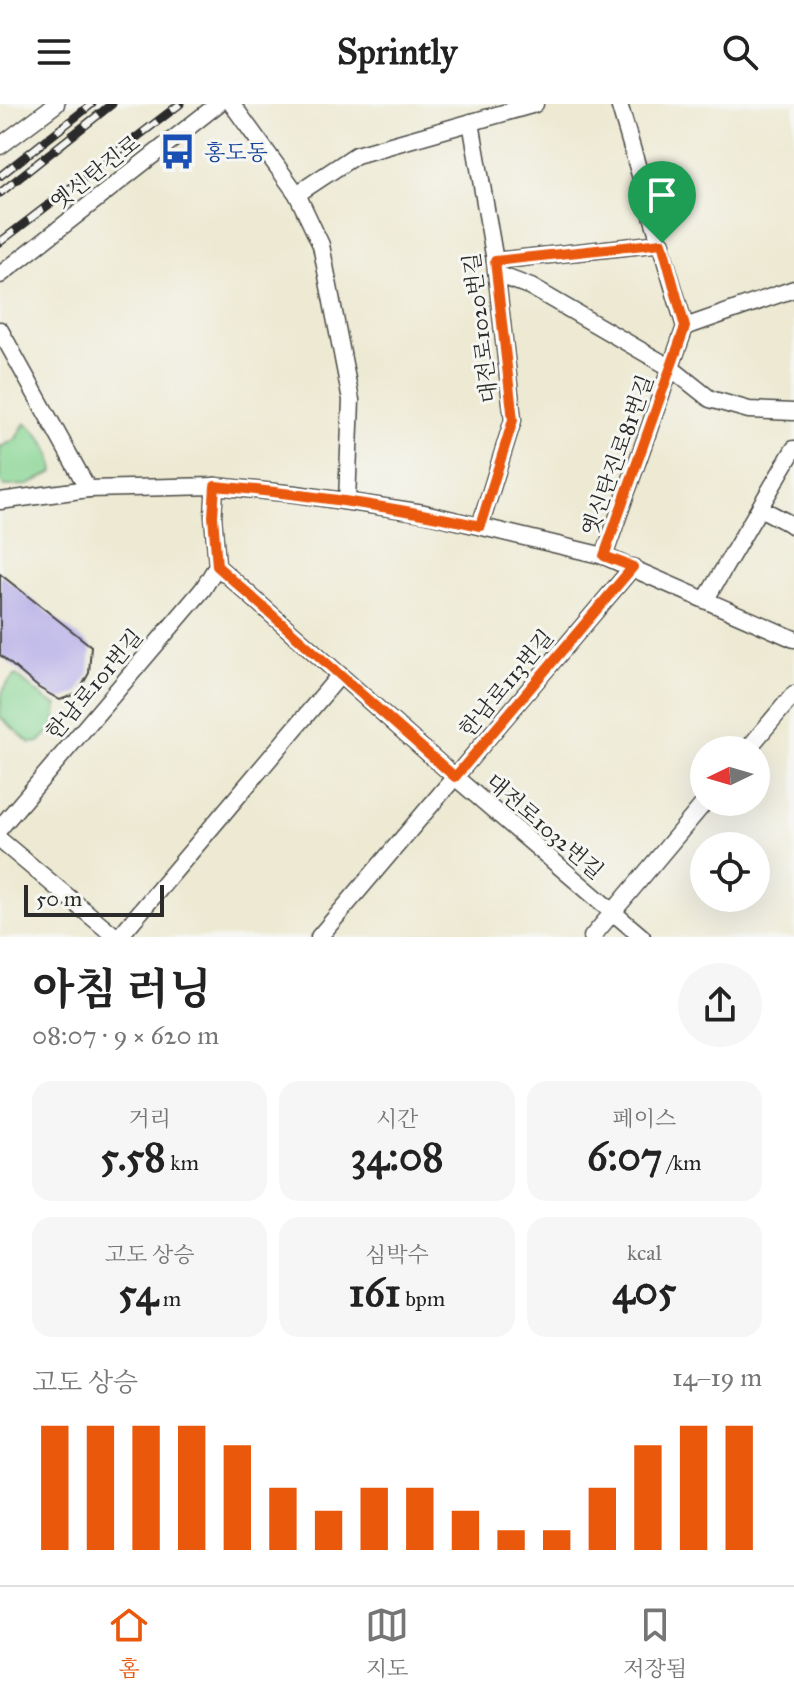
<!DOCTYPE html>
<html lang="ko">
<meta charset="utf-8">
<style>
:root{--surface:#fff;--page:#f6f6f6;--text:#222;--muted:#767676;--line:#e0e0e0;--accent:#ea580c}
body{margin:0;font-family:"IM FELL Great Primer","Noto Serif KR",serif;background:var(--page);color:var(--text);height:100vh;display:flex;flex-direction:column;font-size:30px;white-space:nowrap}
*{box-sizing:border-box;margin:0}
p{font-size:26px;color:var(--muted)}
.icon{flex:none;width:44px;height:44px;fill:none;stroke:currentColor;stroke-width:2;stroke-linecap:round;stroke-linejoin:round}
.map{position:relative;height:833px;overflow:hidden}
.side{display:flex;flex-direction:column;background:var(--surface);flex:1}
.side>*{flex:none}
.needle{width:52px;rotate:265deg}
.buttons{position:absolute;left:690px;top:632px;display:grid;gap:16px}
.buttons a{display:grid;place-items:center;width:80px;height:80px;border-radius:50%;background:var(--surface);box-shadow:0 8px 32px #0002;font-size:40px}
.scale{position:absolute;left:24px;bottom:20px;width:140px;box-sizing:border-box;padding-left:8px;border:4px solid #2b2b2b;border-top:0;font-size:22px;line-height:28px;white-space:nowrap;color:#2b2b2b;-webkit-text-stroke:6px #f6f6f2;paint-order:stroke}
.pin{position:absolute;display:grid;place-items:center;width:68px;height:68px;color:#fff;margin:-82px -34px;border-radius:50% 50% 50% 0;rotate:-45deg;box-shadow:0 0 8px #0007}
.pin .icon{rotate:45deg}
.round{display:grid;place-items:center;flex:none;width:84px;height:84px;border-radius:42px;background:var(--page)}
.head{display:flex;align-items:center;justify-content:space-between;height:136px;padding:0 32px}
h1{font-size:44px;font-weight:700;line-height:60px}
.stats{display:grid;grid-template-columns:repeat(3,1fr);gap:12px;height:136px;padding:8px 32px}
.stats div{display:grid;align-content:center;border-radius:20px;background:var(--page);text-align:center}
.stats b{font-size:40px;font-weight:700}
.stats small{font-size:22px;font-weight:400}
.stats p{font-size:22px}
.chart{height:224px;padding:16px 32px}
.chart p{display:flex;justify-content:space-between}
.chart svg{width:100%;height:144px;margin-top:8px;stroke:var(--accent);stroke-width:6}
header{display:flex;justify-content:space-between;align-items:center;height:104px;padding:0 32px;background:var(--surface);font-size:36px;font-weight:700}
.dock{display:flex;justify-content:space-around;align-items:center;height:112px;border-top:2px solid var(--line);background:var(--surface);font-size:22px;color:var(--muted)}
.dock a{display:grid;justify-items:center;gap:4px}
.dock .selected{color:var(--accent)}
.map>svg:first-child{display:block}
</style>
<header><svg class="icon" aria-label="menu" viewBox="0 0 24 24"><path d="M4 6h16M4 12h16M4 18h16"/></svg>Sprintly<svg class="icon" aria-label="search" viewBox="0 0 24 24"><circle cx="10" cy="10" r="6"/><path d="M15 15l6 6"/></svg></header>
<div class="map">
<svg width="794" height="833" viewBox="0 0 794 833">
<rect width="100%" height="100%" fill="#f6f6f2"/>
<filter id="ink" filterUnits="userSpaceOnUse"><feTurbulence type="fractalNoise" baseFrequency=".0125" numOctaves="2"/><feDisplacementMap in="SourceGraphic" scale="16" xChannelSelector="R" yChannelSelector="G"/><feConvolveMatrix kernelMatrix="1 2 1 2 8 2 1 2 1" color-interpolation-filters="sRGB"/></filter>
<filter id="wash" filterUnits="userSpaceOnUse"><feTurbulence type="fractalNoise" baseFrequency=".006" numOctaves="4" result="noise"/><feDisplacementMap in="SourceGraphic" scale="32" xChannelSelector="R" yChannelSelector="G"/><feGaussianBlur stdDeviation="1.8" result="paint"/><feColorMatrix in="noise" values="0 0 0 0 0 0 0 0 0 0 0 0 0 0 0 0 0 1.4 0 .05"/><feComposite in="paint" operator="in"/></filter>
<g filter="url(#wash)">
<rect width="100%" height="100%" fill="#ede9d2"/>
<!-- green -->
<g fill="#89d694" stroke="#5a8060" stroke-width="2">
<path d="M25,319C42,330 53,348 54,368L28,381L4,382L0,377V343L15,336Z"/>
<path d="M16,571L46,596L57,601L55,622L39,638L30,639L0,613C0,594 1,582 16,571Z"/>
</g>
<g id="blocks">
<!-- building -->
<polygon fill="#b5ade7" points="0,470 91,542 89,569 78,589 60,596 39,584 0,551"/>
</g>
</g>
<g filter="url(#ink)">
<use href="#blocks" fill-opacity="0" stroke="#484844" stroke-width="2"/>
<g fill="none" stroke-linecap="round" stroke-linejoin="round">
<defs>
<g id="street">
<polyline points="232,0 297,90 321,141 351,296 347,397"/>
<polyline points="471,18 495,157 513,316 480,422"/>
<polyline points="0,42 56,0"/>
<polyline points="297,90 356,51 535,0"/>
<polyline points="495,157 662,139"/>
<polyline points="497,170 531,183 671,264 710,295 749,306 794,308"/>
<polyline points="0,171 218,0"/>
<polyline points="685,223 794,185"/>
<polyline points="0,226 88,385"/>
<polyline points="215,382 213,412 217,462 455,673 642,833"/>
<polyline points="0,397 88,385 215,382 296,390 424,409 604,452 794,535"/>
<polyline points="760,404 794,422"/>
<polyline points="604,452 685,223 619,0"/>
<polyline points="706,495 794,345"/>
<polyline points="747,646 794,590"/>
<polyline points="0,724 203,485 217,462"/>
<polyline points="0,736 116,833"/>
<polyline points="119,833 340,571"/>
<polyline points="319,833 633,463"/>
<polyline points="592,833 705,698"/>
</g>
</defs>
<!-- street casing -->
<use href="#street" stroke="#484844" stroke-width="19"/>
<!-- street -->
<use href="#street" stroke="#fff" stroke-width="16"/>
<defs>
<g id="rail">
<polyline points="0,72 92,0"/>
<polyline points="0,89 112,0"/>
<polyline points="0,138 180,0"/>
</g>
</defs>
<!-- rail casing -->
<use href="#rail" stroke="#2b2b2b" stroke-width="9"/>
<!-- rail -->
<use href="#rail" stroke="#f6f6f2" stroke-width="6" stroke-dasharray="18" stroke-linecap="butt"/>
</g>
</g>
<g fill="none" stroke-linecap="round" stroke-linejoin="round" filter="url(#ink)">
<defs>
<path id="route" d="M662,139L685,223L604,452L633,463L455,673L217,462L213,412L215,382C304,390 392,402 480,422L513,316L495,157Z"/>
</defs>
<!-- route casing -->
<use href="#route" stroke="#fff" stroke-width="16"/>
<!-- route -->
<use href="#route" stroke="#ea580c" stroke-width="10"/>
</g>
<!-- icons -->
<defs>
<symbol id="bus-bare" viewBox="-9 -9 18 18"><path d="M-5-6H5V4H4V6H2V4H-2V6H-4V4H-5ZM-3.5-4V0h7V-4ZM-3.5 1.2v1.5H-2V1.2ZM2 1.2v1.5H3.5V1.2Z" fill="#1a4fb4" stroke="#f6f6f2" stroke-width="2.5" paint-order="stroke"/></symbol>
</defs>
<g fill-rule="evenodd">
<use href="#bus-bare" x="152" y="22" width="51" height="51"/>
</g>
<g text-anchor="middle" stroke-width="6" stroke-linejoin="round" paint-order="stroke">
<!-- transit labels -->
<g font-size="22" fill="#164399" stroke="#f6f6f2" text-anchor="start">
<text x="204" y="56">홍도동</text>
</g>
<!-- street labels -->
<g font-size="22" fill="#2b2b2b" stroke="#f6f6f2">
<text transform="translate(95 68) rotate(-38)" y="8">옛신탄진로</text>
<text transform="translate(480 224) rotate(-97)" y="8">대전로1020번길</text>
<text transform="translate(617 351) rotate(-70)" y="8">옛신탄진로81번길</text>
<text transform="translate(506 579) rotate(-50)" y="8">한남로113번길</text>
<text transform="translate(94 580) rotate(-50)" y="8">한남로101번길</text>
<text transform="translate(545 722) rotate(41)" y="8">대전로1032번길</text>
</g>
</g>
</svg>
<div class="buttons">
<a><svg class="needle" viewBox="-14 -14 28 28"><path d="M0-13l5 13h-10z" fill="#e53935"/><path d="M0 13l5-13h-10z" fill="#767676"/></svg></a>
<a><svg class="icon" aria-label="locate" viewBox="0 0 24 24"><circle cx="12" cy="12" r="6"/><path d="M12 2v4M12 18v4M2 12h4M18 12h4"/></svg></a>
</div>
<div class="scale">50 m</div>
<div class="pin" style="left:662px;top:139px;background:#1e9e55"><svg class="icon" aria-label="arrive" viewBox="0 0 24 24"><path d="M6 21V4h12l-3 4 3 4H6"/></svg></div>
</div>
<section class="side">
<div class="head"><div><h1>아침 러닝</h1><p>08:07 · 9 × 620 m</p></div><a class="round"><svg class="icon" aria-label="share" viewBox="0 0 24 24"><path d="M12 15V3M7 8l5-5 5 5M5 13v7h14v-7"/></svg></a></div>
<div class="stats">
<div><p>거리</p><b>5.58<small> km</small></b></div>
<div><p>시간</p><b>34:08</b></div>
<div><p>페이스</p><b>6:07<small> /km</small></b></div>
</div>
<div class="stats">
<div><p>고도 상승</p><b>54<small> m</small></b></div>
<div><p>심박수</p><b>161<small> bpm</small></b></div>
<div><p>kcal</p><b>405</b></div>
</div>
<div class="chart"><p><span>고도 상승</span>14–19 m</p>
<svg viewBox="0 0 160 44" preserveAspectRatio="none"><path d="M5 44V6M15 44V6M25 44V6M35 44V6M45 44V12M55 44V25M65 44V32M75 44V25M85 44V25M95 44V32M105 44V38M115 44V38M125 44V25M135 44V12M145 44V6M155 44V6"/></svg>
</div>
</section>
<nav class="dock">
<a class="selected"><svg class="icon" aria-label="home" viewBox="0 0 24 24"><path d="M3 11l9-7 9 7M6 9v11h12V9"/></svg>홈</a>
<a><svg class="icon" aria-label="map" viewBox="0 0 24 24"><path d="M3 6l6-2 6 2 6-2v14l-6 2-6-2-6 2zM9 4v14M15 6v14"/></svg>지도</a>
<a><svg class="icon" aria-label="saved" viewBox="0 0 24 24"><path d="M7 4h10v16l-5-4-5 4z"/></svg>저장됨</a>
</nav>
